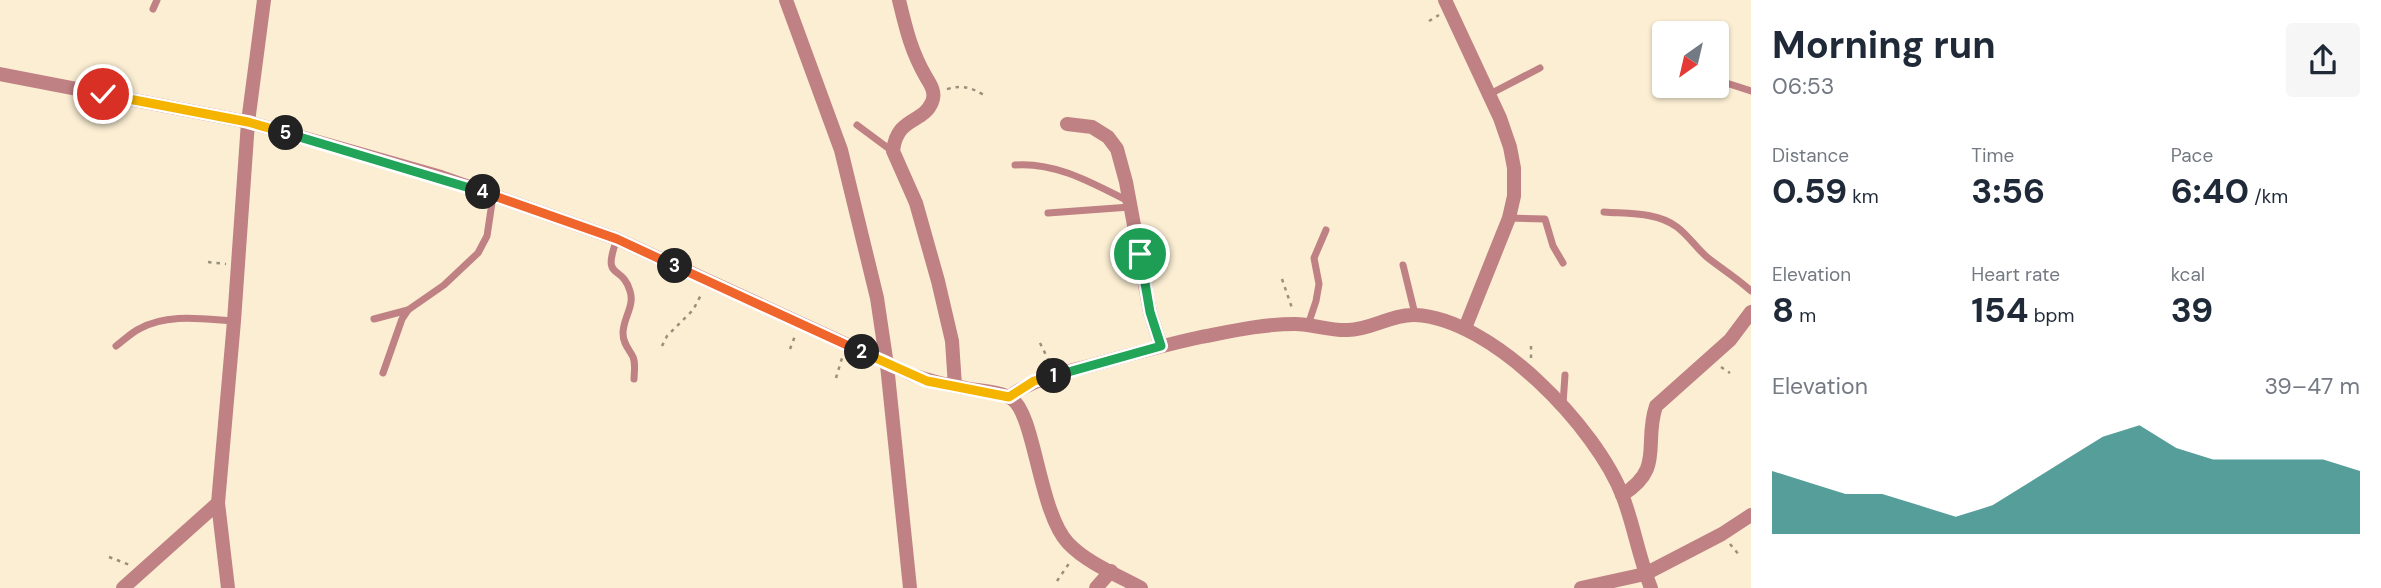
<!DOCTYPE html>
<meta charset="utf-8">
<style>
:root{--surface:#fff;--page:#f6f6f7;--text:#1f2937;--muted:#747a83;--accent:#0f766e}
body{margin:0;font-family:"DM Sans",sans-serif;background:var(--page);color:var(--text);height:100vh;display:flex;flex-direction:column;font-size:26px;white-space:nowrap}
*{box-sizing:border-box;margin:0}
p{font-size:23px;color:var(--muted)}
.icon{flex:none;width:38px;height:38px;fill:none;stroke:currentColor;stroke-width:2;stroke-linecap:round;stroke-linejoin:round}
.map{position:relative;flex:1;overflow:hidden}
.sheet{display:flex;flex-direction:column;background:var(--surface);width:630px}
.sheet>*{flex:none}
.needle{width:46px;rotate:214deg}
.fabs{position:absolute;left:1652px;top:21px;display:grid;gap:14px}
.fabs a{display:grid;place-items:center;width:77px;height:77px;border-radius:7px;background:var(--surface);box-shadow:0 2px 5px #0004;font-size:35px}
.pin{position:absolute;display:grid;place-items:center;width:60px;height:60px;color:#fff;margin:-30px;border:4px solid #fff;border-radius:50%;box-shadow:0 2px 7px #0007}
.km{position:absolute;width:35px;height:35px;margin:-18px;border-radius:50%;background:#222;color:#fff;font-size:19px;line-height:35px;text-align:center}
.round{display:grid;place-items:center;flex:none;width:74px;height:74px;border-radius:7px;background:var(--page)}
.headline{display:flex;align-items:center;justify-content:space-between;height:119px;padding:0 21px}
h1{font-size:38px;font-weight:700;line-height:52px}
.stats{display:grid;grid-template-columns:repeat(3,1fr);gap:10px;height:119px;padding:7px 21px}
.stats div{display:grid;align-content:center}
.stats b{font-size:35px;font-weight:700}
.stats small{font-size:19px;font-weight:400}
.stats p{font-size:19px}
.chart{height:196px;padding:14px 21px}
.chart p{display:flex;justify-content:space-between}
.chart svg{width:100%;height:126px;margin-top:7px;fill:var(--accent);opacity:.7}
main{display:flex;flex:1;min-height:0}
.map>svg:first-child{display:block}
</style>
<main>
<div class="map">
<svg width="1751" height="588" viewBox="0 0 1751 588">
<rect width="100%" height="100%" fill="#fbeed3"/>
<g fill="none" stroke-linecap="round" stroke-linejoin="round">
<!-- path -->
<g stroke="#988f7c" stroke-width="2.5" stroke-dasharray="3.5 5" stroke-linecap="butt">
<polyline points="1429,21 1439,15"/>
<path d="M947,89C963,85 970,87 984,95"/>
<polyline points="208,262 226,264"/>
<polyline points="1282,279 1293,311"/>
<polyline points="1040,343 1050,363"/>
<polyline points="662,346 667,336 693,310 702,293"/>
<polyline points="1531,346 1531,358"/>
<polyline points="790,349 795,336"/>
<polyline points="1721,367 1730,373"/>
<polyline points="836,378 842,358"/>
<polyline points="1730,544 1740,556"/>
<polyline points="109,557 130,565"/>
<polyline points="1057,581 1070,562"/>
</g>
<!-- lane -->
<g stroke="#bf8184" stroke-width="7">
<polyline points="153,9 157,0"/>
<polyline points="1717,80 1751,91"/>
<polyline points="1490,94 1540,68"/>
<polyline points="857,125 892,151"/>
<path d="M1015,165C1056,162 1092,183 1128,201"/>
<path d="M1604,212C1629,214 1657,212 1677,227C1689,236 1697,249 1708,258C1722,269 1737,278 1751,291"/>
<polyline points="1048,213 1130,207"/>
<polyline points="1509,218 1545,219 1553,246 1563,263"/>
<path d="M617,239C601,282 622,263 630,291C635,306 623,318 623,333C623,344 629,349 633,357C636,364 634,372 634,379"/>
<polyline points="1403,265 1415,314"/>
<polyline points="374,319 408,310"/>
<polyline points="1308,325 1316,301 1319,284 1314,258 1326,230"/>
<path d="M116,346C124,340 131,333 139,329C167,313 203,319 234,321"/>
<polyline points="383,373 402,319 408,310 444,285 478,253 487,236 493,196"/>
<polyline points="1563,404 1565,375"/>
</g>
<!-- street -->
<g stroke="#bf8184" stroke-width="14">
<polyline points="786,0 841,150 877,298 887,365 910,588"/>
<path d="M899,0C906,29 911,51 926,77C931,85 936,93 932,102C923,124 897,116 893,151L916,203L938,281L952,341L955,386"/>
<polyline points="1445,0 1500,118 1510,147 1514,168 1514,196 1509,218 1465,328"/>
<path d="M0,74L248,122L441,177L617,239L913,375C930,381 947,385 965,388C979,391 1000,391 1012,399C1035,415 1039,512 1068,543C1087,563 1117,575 1141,588"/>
<polyline points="1067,124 1092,127 1108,137 1117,149 1126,182 1150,312 1161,346"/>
<path d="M1009,397C1034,378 1063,373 1093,365C1128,355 1164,345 1201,337C1232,331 1263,324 1295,324C1313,324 1330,331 1348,330C1370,330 1392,314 1415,315C1492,318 1597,428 1623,497C1634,526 1639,558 1651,588"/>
<path d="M1622,495C1665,468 1643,445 1656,406L1730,340L1751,312"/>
<polyline points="123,588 218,503"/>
<polyline points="228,588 218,503 234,321 248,122 264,0"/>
<polyline points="1096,588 1111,571"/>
<polyline points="1581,588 1645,574 1722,534 1751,515"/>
</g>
</g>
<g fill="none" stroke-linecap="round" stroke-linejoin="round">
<defs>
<polyline id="split-1" points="1054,376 1161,346 1150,312 1140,254"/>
<polyline id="split-2" points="862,352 927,381 1009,397 1034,381 1054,376"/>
<polyline id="split-3" points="675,266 862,352"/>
<polyline id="split-4" points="483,192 617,239 675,266"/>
<polyline id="split-5" points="286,133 483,192"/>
<polyline id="split-6" points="103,94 248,122 286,133"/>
</defs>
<!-- split-1 casing -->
<use href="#split-1" stroke="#fff" stroke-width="14"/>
<!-- split-2 casing -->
<use href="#split-2" stroke="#fff" stroke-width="14"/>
<!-- split-3 casing -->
<use href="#split-3" stroke="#fff" stroke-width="14"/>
<!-- split-4 casing -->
<use href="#split-4" stroke="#fff" stroke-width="14"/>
<!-- split-5 casing -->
<use href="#split-5" stroke="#fff" stroke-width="14"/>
<!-- split-6 casing -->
<use href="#split-6" stroke="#fff" stroke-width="14"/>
<!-- split-1 -->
<use href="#split-1" stroke="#22a559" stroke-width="9"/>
<!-- split-2 -->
<use href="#split-2" stroke="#f5b400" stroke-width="9"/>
<!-- split-3 -->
<use href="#split-3" stroke="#f0652b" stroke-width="9"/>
<!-- split-4 -->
<use href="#split-4" stroke="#f0652b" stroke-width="9"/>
<!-- split-5 -->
<use href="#split-5" stroke="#22a559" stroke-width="9"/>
<!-- split-6 -->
<use href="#split-6" stroke="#f5b400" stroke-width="9"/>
</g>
</svg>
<div class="fabs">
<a><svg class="needle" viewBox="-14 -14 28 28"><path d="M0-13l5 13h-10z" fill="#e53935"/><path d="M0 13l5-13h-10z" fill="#747a83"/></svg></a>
</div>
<div class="pin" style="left:1140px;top:254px;background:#1e9e55"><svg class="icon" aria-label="arrive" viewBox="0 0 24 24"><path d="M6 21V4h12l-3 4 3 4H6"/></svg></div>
<div class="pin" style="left:103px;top:94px;background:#d93025"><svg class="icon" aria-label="check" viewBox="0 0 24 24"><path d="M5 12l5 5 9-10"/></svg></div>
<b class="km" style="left:1054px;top:376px">1</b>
<b class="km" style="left:862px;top:352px">2</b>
<b class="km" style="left:675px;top:266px">3</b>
<b class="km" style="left:483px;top:192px">4</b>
<b class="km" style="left:286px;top:133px">5</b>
</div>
<section class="sheet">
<div class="headline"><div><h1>Morning run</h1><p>06:53</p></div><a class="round"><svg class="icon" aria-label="share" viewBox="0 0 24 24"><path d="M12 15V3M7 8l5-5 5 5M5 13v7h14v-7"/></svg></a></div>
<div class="stats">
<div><p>Distance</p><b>0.59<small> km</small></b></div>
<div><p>Time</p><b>3:56</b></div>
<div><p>Pace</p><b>6:40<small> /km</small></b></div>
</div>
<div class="stats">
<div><p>Elevation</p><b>8<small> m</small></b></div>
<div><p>Heart rate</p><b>154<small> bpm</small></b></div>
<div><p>kcal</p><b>39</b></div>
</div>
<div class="chart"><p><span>Elevation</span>39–47 m</p>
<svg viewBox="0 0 160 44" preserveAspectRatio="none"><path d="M0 44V22L10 26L20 30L30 30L40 34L50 38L60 34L70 26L80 18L90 10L100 6L110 14L120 18L130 18L140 18L150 18L160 22V44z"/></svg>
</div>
</section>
</main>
